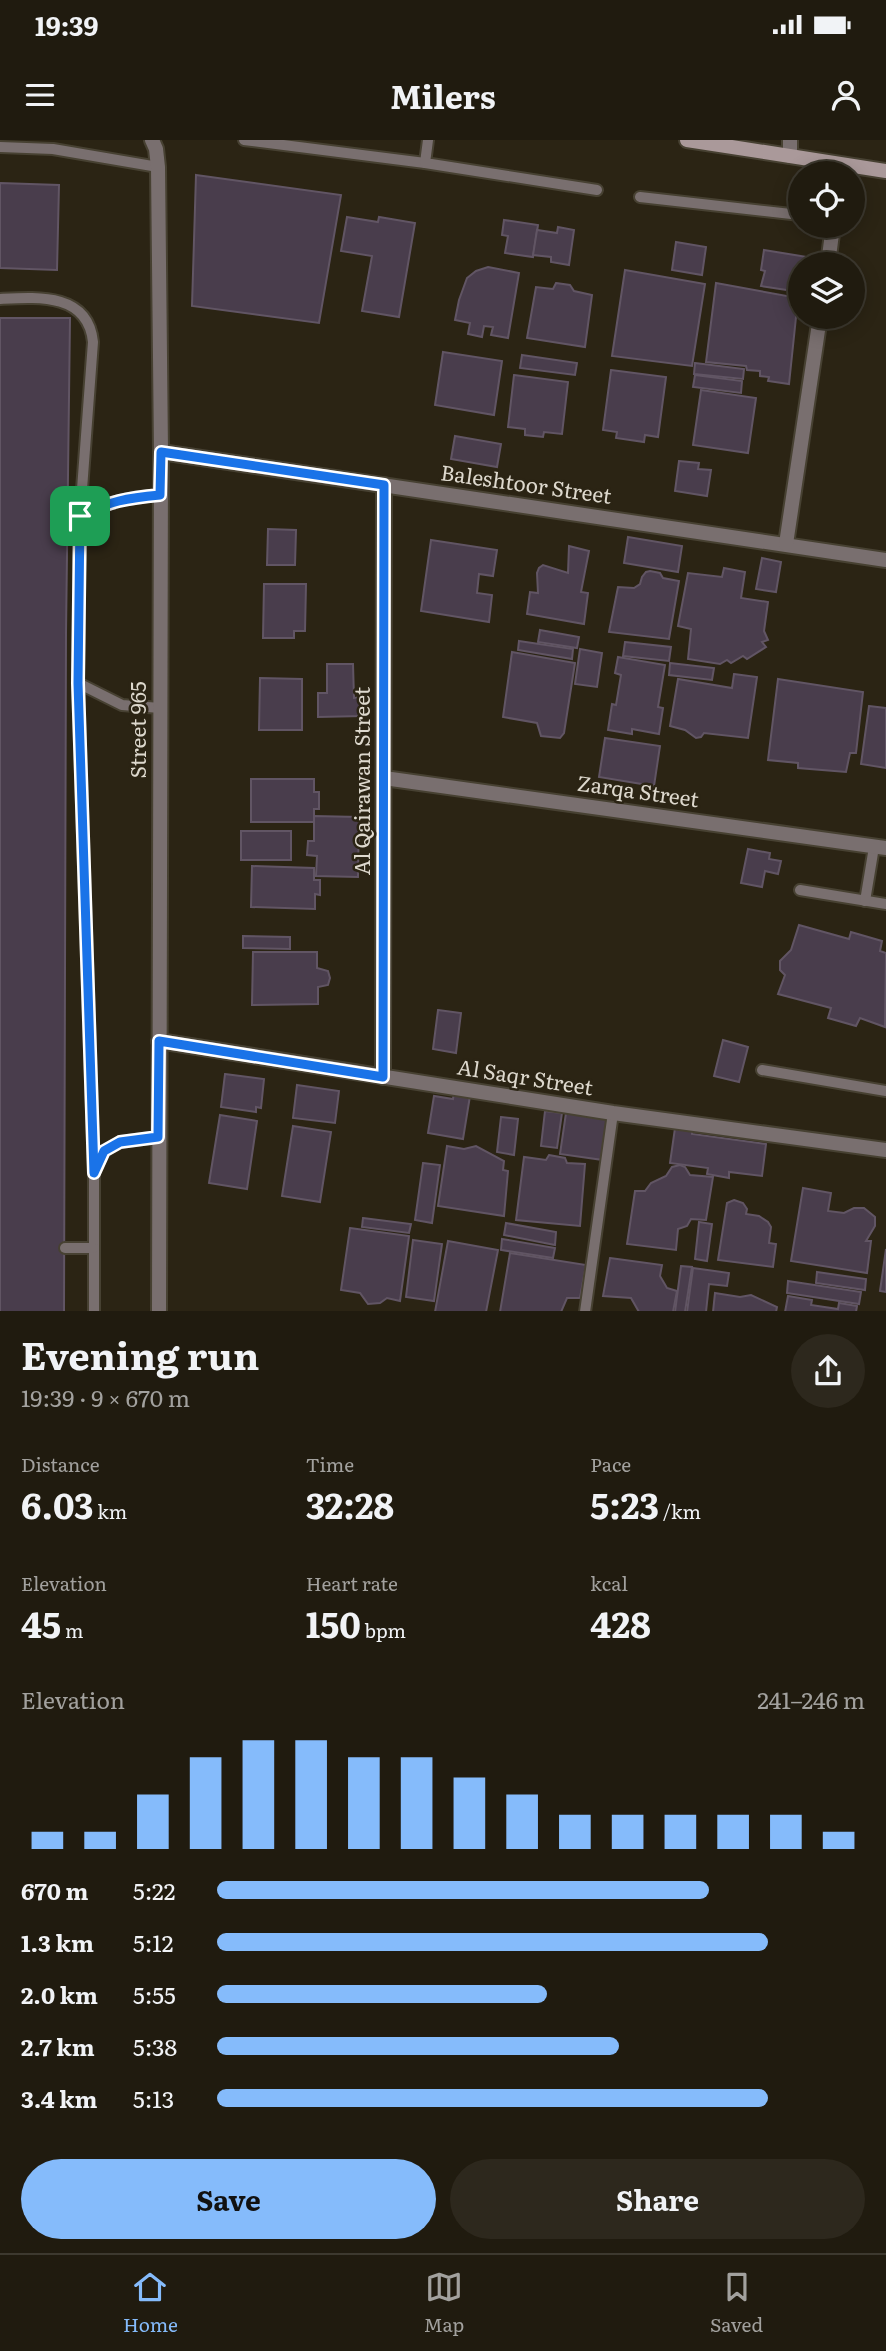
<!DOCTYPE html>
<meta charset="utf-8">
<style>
:root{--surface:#201b0f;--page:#2d281d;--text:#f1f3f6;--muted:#a2a19e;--line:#3d392f;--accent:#85bbfb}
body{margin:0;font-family:Literata,serif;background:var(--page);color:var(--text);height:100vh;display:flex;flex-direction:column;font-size:26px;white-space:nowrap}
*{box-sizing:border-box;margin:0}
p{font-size:23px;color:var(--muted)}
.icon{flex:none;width:38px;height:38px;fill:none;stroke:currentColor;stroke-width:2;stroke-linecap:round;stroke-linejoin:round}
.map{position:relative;height:1171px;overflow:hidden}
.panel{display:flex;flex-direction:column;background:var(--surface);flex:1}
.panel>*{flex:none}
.tools{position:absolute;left:788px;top:21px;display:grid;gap:14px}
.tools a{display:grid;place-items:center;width:77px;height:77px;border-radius:50%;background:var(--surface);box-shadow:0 4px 18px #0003,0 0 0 2px var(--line);font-size:35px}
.pin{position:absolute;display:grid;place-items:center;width:60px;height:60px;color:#fff;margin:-30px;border-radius:14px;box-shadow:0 4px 10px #0006}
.round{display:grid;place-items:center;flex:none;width:74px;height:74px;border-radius:37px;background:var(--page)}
.headline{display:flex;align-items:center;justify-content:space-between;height:119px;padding:0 21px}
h1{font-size:38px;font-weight:700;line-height:52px}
.stats{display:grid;grid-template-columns:repeat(3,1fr);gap:10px;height:119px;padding:7px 21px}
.stats div{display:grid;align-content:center}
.stats b{font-size:35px;font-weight:700}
.stats small{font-size:19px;font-weight:400}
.stats p{font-size:19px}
.chart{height:196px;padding:14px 21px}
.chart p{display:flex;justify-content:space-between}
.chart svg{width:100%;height:126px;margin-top:7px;stroke:var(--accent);stroke-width:6}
.action{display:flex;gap:14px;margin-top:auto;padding:14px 21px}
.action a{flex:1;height:80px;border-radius:42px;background:var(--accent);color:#111;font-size:28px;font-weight:700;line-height:80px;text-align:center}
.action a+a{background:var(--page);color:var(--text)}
ul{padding:0 21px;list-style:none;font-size:23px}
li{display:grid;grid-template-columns:112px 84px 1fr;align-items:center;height:52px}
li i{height:18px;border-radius:9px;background:var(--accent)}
.status{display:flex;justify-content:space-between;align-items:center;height:49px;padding:0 35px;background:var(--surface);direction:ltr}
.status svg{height:19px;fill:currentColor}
header{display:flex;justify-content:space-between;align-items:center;height:91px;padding:0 21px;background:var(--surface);font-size:32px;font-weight:700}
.dock{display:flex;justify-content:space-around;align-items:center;height:98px;border-top:2px solid var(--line);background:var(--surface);font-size:19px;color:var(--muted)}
.dock a{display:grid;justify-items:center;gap:4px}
.dock .selected{color:var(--accent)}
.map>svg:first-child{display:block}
</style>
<div class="status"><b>19:39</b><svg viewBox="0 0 49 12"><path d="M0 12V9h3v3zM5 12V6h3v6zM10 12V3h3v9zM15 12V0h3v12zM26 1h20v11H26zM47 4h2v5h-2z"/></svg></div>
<header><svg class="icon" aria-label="menu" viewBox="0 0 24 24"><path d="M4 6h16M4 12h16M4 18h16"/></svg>Milers<svg class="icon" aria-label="person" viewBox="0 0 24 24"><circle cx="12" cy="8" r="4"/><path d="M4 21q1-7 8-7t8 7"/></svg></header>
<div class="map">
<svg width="886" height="1172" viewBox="0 0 886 1172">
<rect width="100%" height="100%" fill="#2b2414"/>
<!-- building -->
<g fill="#493d4c" stroke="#615564" stroke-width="2">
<polygon points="196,35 341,55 319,183 192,166"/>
<polygon points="0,43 59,45 57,130 0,128"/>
<polygon points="347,77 378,82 379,77 415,83 399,177 362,171 372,116 341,111"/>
<polygon points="504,80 538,85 533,117 505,113 508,96 502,95"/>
<polygon points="558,87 574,90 569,125 551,122 551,117 533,115 537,90 557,93"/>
<polygon points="676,102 706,107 702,135 672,130"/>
<polygon points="764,110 807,117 806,124 800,124 800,152 761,146 765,131 761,130"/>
<polygon points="488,127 519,133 508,198 491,195 493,187 484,186 482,197 468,194 470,183 455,180 459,160 467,138 476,131"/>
<polygon points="625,130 705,144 692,226 612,216"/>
<polygon points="556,143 570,145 574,151 592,155 585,207 527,198 536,147 553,149"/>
<polygon points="716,143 798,158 789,244 768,241 769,237 760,236 760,231 747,230 746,226 706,222"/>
<polygon points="0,178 70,178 66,493 64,1172 0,1172"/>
<polygon points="443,212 502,221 494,275 435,265"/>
<polygon points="522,215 577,223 575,235 520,228"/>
<polygon points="695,223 744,229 743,239 694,234"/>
<polygon points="611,230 666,237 658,297 645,295 644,302 616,298 617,292 603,290"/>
<polygon points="514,235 568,242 562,294 544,292 543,297 525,295 525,289 508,287"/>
<polygon points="695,235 742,241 741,253 693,247"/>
<polygon points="701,250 756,258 748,313 693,305"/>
<polygon points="455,296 501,304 497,327 451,319"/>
<polygon points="679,321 699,323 698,329 711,330 707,356 675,351"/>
<polygon points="268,389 296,390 295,425 267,425"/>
<polygon points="628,397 682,406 678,432 624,423"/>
<polygon points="431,400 497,410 493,436 479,434 477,453 492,455 489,482 421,471"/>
<polygon points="569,406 589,411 581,452 588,453 584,484 527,474 530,452 538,453 537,433 539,428 543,425 568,433"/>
<polygon points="762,418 781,422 776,452 756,449"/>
<polygon points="724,428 745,432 741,458 768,462 764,491 768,500 762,502 766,507 747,519 743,516 731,523 727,520 720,524 688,519 691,489 678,486 688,433 722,437"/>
<polygon points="650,431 660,433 663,438 679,441 669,499 609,492 618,447 634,448 640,444 642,437 646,432"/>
<polygon points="264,444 306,444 305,491 294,491 294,498 263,498"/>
<polygon points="540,490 579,497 577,508 538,502"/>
<polygon points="519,501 573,509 572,519 518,510"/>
<polygon points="625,502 671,507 669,521 623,516"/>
<polygon points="580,509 602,513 597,547 575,544"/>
<polygon points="512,512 575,523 564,593 560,598 541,596 537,583 503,577"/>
<polygon points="618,517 665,525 658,567 663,568 659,594 632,589 632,594 608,590 612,564 616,565 621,535 615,533"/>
<polygon points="670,523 714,528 712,540 669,535"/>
<polygon points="327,524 353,524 354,558 363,557 363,576 318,577 318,553 327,553"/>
<polygon points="734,534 757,537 748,598 704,593 701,597 696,598 685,590 670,586 678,539 732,548"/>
<polygon points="260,538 302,539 302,590 259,590"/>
<polygon points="778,539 863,552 856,613 850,613 846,632 798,628 798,623 768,620"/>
<polygon points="869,566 886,568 886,628 861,624"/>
<polygon points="605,598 660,606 654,646 599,637"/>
<polygon points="251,639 314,639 314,652 319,652 319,669 314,669 314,682 251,682"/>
<polygon points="314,676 359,677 358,737 316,736 317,716 307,715 308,701 314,701"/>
<rect x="241" y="691" width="50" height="29"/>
<polygon points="748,709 770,713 769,719 781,721 778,734 765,731 762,747 741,743"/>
<polygon points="252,726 314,728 314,740 320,740 320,755 315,754 315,769 251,767"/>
<polygon points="799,785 849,799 851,792 882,801 880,811 886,813 885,887 860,878 856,886 828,878 831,868 778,854 785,835 780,830 780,821 791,810"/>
<polygon points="243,796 290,797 290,809 243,808"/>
<polygon points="253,812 317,812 317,828 328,831 330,838 328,845 318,847 318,864 252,865"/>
<polygon points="438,870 461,873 456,913 433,909"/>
<polygon points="723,900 748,907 739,942 714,936"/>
<polygon points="225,934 264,939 261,968 256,967 256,972 221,967"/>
<polygon points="297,945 339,951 335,983 293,978"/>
<polygon points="454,953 470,956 463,999 428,993 434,956 453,959"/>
<polygon points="545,971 562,973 557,1008 541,1006"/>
<polygon points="566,973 609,980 603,1020 560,1014"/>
<polygon points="220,975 257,981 247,1049 209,1043"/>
<polygon points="501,977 518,979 514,1015 497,1012"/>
<polygon points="293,986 331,992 320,1062 282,1056"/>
<polygon points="675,988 692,990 692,994 766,1004 762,1036 729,1032 729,1038 707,1034 708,1028 670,1023"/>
<polygon points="447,1006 464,1009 476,1006 504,1021 503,1030 508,1031 504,1076 438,1066"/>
<polygon points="549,1015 565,1018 567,1023 585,1024 580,1086 516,1080 524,1017 546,1020"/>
<polygon points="423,1023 440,1025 432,1083 415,1080"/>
<polygon points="680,1025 685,1027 690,1035 713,1037 706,1080 691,1079 687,1086 678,1089 676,1110 627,1104 635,1051 645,1051 651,1043 666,1036 672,1027"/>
<polygon points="803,1048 831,1053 828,1071 844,1073 854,1068 864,1068 875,1077 875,1086 866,1101 871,1101 867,1133 791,1121"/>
<polygon points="734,1060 743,1063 747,1069 746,1074 759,1076 768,1082 771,1087 769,1103 776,1104 773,1127 718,1120 727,1063"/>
<polygon points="363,1078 411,1084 409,1093 362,1087"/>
<polygon points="699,1082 712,1084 707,1121 695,1119"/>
<polygon points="506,1083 556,1092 555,1105 504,1095"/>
<polygon points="350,1088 409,1096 400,1161 387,1158 380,1163 368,1164 360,1153 341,1150"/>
<polygon points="502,1099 555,1108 553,1118 501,1110"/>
<polygon points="413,1100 442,1104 434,1161 406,1157"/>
<polygon points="448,1101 498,1110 486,1172 435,1172"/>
<polygon points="886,1109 886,1152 880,1151"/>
<polygon points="510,1113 586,1125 580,1158 567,1158 561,1172 500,1172"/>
<polygon points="610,1118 662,1125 660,1136 667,1148 677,1151 673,1172 639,1172 631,1158 603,1156"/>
<polygon points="681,1126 692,1127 685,1172 675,1172"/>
<polygon points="693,1128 729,1133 727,1146 709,1144 706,1172 687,1172"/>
<polygon points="817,1132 866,1139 865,1150 816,1143"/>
<polygon points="788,1141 861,1152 859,1164 787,1153"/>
<polygon points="715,1153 740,1157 751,1155 777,1167 776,1172 713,1172"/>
<polygon points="788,1156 812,1160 811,1165 838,1169 839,1163 857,1166 856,1172 785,1172"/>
</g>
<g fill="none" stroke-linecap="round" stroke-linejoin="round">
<defs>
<g id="lane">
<polyline points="244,0 425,23"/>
<polyline points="428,0 425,23 597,50"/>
<polyline points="0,7 53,9 158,27"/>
<polyline points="640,57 800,75"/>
<path d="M0,159C38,157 88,153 93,202L80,376L78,543L94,1033V1172"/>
<path d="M80,376C110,361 127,358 160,355"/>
<polyline points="78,543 122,565 160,568"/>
<polyline points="800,750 886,764"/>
<polyline points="865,761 874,707"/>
<polyline points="762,930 886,951"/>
<polyline points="95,1030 104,1011 120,1002 158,997"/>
<polyline points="65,1108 93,1108"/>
<polyline points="585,1172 613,973"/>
</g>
<g id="street">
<polyline points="152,0 156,9 158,27 161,312 159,1172"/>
<polyline points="790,16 790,0"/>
<polyline points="828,124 833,86"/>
<polyline points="161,312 886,420"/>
<polyline points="786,404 820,177"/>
<polyline points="384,638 886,708"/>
<polyline points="159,901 613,973 886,1010"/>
<polyline points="383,937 384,345"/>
</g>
<polyline id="secondary" points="687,0 886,31"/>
</defs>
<!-- lane casing -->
<use href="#lane" stroke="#474132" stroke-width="14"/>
<!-- street casing -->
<use href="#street" stroke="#474132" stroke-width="18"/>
<!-- secondary casing -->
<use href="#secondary" stroke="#474132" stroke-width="18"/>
<!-- lane -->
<use href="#lane" stroke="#796f6f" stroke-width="10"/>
<!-- street -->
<use href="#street" stroke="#796f6f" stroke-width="14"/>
<!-- secondary -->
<use href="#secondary" stroke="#aa999a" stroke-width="14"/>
</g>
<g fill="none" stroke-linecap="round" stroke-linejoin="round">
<defs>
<path id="route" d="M161,312L384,345L383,937L159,901L158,997L120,1002L104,1011L94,1033L78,543L80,376C110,361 127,358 160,355Z"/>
</defs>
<!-- route casing -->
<use href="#route" stroke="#fff" stroke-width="14"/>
<!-- route -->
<use href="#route" stroke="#1a73e8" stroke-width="9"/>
</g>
<g text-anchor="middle" stroke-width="5" stroke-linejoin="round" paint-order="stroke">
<!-- street labels -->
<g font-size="21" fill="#ddd8cd" stroke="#2b2414">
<text transform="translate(526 345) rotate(8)" y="7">Baleshtoor Street</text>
<text transform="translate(139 590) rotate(-90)" y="7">Street 965</text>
<text transform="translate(363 641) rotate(-90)" y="7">Al Qairawan Street</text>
<text transform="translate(638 652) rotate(8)" y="7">Zarqa Street</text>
<text transform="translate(525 938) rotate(9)" y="7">Al Saqr Street</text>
</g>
</g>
</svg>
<div class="tools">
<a><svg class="icon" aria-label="locate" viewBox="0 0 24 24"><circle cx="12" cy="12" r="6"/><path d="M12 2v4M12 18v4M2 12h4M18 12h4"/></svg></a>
<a><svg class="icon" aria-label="layers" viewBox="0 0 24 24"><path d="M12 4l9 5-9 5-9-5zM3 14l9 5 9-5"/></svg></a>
</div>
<div class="pin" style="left:80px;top:376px;background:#1e9e55"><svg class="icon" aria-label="arrive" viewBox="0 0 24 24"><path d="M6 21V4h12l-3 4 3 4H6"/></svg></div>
</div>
<section class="panel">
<div class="headline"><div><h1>Evening run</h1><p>19:39 · 9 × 670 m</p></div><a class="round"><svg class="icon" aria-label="share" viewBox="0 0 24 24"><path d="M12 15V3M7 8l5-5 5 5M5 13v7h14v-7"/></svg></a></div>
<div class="stats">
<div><p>Distance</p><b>6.03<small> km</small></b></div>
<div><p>Time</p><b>32:28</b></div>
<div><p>Pace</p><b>5:23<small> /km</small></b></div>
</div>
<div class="stats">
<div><p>Elevation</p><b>45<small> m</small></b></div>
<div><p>Heart rate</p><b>150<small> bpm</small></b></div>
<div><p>kcal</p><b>428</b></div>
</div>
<div class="chart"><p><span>Elevation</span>241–246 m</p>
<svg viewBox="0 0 160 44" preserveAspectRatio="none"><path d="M5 44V38M15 44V38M25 44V25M35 44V12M45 44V6M55 44V6M65 44V12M75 44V12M85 44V19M95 44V25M105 44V32M115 44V32M125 44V32M135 44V32M145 44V32M155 44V38"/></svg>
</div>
<ul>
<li><b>670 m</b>5:22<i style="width:76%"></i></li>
<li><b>1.3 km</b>5:12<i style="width:85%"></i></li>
<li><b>2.0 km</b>5:55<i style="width:51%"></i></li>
<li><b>2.7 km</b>5:38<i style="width:62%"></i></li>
<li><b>3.4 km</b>5:13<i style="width:85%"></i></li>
</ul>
<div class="action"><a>Save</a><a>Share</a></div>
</section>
<nav class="dock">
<a class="selected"><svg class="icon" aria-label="home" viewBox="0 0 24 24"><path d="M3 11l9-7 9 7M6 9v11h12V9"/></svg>Home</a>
<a><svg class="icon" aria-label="map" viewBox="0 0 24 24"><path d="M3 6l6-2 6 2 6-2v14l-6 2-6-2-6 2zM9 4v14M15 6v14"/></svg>Map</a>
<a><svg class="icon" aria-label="saved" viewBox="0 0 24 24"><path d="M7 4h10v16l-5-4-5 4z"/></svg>Saved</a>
</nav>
